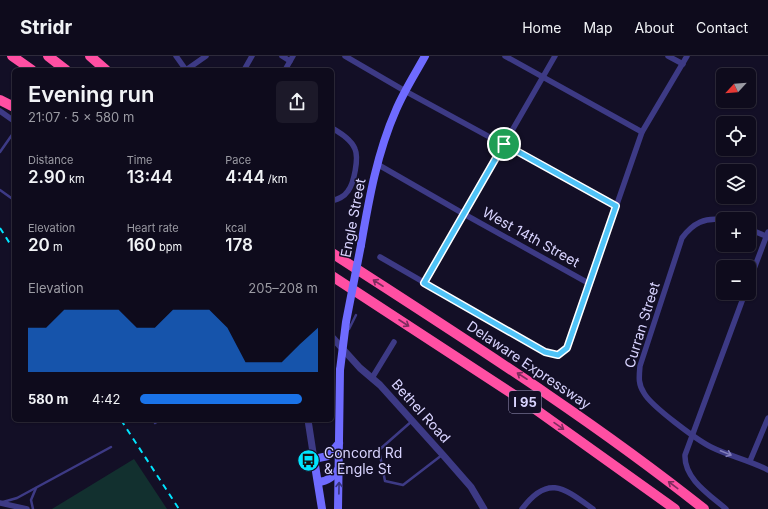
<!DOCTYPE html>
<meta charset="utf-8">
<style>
:root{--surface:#0e0b1c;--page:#1c1929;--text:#f1f3f6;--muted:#9b9ba3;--line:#2e2b3b;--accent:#1a73e8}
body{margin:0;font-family:Inter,sans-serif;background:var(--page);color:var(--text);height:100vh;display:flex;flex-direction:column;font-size:15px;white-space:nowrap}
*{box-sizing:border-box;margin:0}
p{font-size:13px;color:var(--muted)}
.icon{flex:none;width:22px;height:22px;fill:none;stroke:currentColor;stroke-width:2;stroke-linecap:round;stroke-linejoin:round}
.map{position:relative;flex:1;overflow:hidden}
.side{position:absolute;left:12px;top:12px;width:322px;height:354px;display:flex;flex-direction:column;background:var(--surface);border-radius:6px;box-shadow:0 1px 3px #0004,0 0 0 1px var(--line)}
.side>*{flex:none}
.needle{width:26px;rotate:244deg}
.buttons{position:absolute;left:716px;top:12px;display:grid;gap:8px}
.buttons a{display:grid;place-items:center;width:40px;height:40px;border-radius:6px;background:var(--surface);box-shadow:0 1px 3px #0004,0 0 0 1px var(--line);font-size:20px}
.pin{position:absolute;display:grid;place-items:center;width:34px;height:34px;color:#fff;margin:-17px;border:2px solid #fff;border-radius:50%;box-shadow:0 1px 4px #0007}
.round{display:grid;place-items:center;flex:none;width:42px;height:42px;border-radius:6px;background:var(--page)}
.headline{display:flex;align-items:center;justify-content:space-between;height:68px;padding:0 16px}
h1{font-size:22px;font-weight:600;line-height:30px}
.metrics{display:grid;grid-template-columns:repeat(3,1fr);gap:6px;height:68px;padding:4px 16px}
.metrics div{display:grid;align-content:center}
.metrics b{font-size:17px;font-weight:600}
.metrics small{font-size:11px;font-weight:400}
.metrics p{font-size:11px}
.chart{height:112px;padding:8px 16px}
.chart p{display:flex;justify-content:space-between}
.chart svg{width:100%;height:72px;margin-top:4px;fill:var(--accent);opacity:.7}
ul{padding:0 16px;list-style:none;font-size:13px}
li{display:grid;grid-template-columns:64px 48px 1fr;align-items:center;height:30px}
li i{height:10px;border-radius:5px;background:var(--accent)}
header{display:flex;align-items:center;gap:24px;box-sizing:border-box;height:56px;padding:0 20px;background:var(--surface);border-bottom:1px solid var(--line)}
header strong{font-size:19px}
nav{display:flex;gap:22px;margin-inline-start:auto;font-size:14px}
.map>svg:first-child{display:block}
</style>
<header>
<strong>Stridr</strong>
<nav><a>Home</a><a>Map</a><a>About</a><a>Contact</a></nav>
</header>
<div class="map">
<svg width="768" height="453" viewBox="0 0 768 453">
<rect width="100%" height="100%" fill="#130f26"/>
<!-- green -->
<polygon fill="#12302f" points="134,403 167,453 52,453"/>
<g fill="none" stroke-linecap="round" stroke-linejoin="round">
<!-- service -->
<g stroke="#3d3a85" stroke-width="2.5">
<polyline points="0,96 14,76"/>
<polyline points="0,134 14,144"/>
<polyline points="349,273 356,259"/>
<polyline points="412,365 379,394 385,425 403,429 442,399"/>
<polyline points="155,367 160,364"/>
<polyline points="3,446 17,442 111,391"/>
<polyline points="33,453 31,444 36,432"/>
</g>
<!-- minor -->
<g stroke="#3d3a85" stroke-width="5.5">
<polyline points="176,0 186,14"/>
<polyline points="282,0 290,5"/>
<polyline points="345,0 405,35 616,150"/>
<polyline points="505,0 642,76"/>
<polyline points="668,0 683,8"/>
<polyline points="186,14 206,0"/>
<polyline points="244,14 252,0"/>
<polyline points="285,14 293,0"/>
<polyline points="0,55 14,65"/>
<path d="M332,72C340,77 351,83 355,93C359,102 354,127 348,135C344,141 338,143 332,145"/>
<polyline points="377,108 464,158 590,228"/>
<path d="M723,164C705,161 693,167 682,182L640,310C639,321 638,328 644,337C651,350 697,384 711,391C729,400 749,404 768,414"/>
<polyline points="749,173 766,180"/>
<path d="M380,201L545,296C554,299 560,300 567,292L642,76L687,0"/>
<polyline points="749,226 768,176"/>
<polyline points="424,227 555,0"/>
<polyline points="372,322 394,286"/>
<polyline points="750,405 768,362"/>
<polyline points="0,447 27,453"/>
<path d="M522,453C548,418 564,432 593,453"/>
<path d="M726,453C710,439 684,423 685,399L745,237"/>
</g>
<!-- tertiary -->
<g stroke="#3d3a85" stroke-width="7">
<polyline points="332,281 360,312 380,329 443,399 471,431 484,453"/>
<polyline points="308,364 314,403"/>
</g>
<!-- secondary -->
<g stroke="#6f6bff" stroke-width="8">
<path d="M361,189C369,143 377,97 396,54C404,35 415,18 425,0"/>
<path d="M318,426C328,425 334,421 339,412"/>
<polyline points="322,453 314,403 328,400 339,387"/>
<polyline points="338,453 340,314"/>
</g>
<!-- motorway -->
<g stroke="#ff4fa3" stroke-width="10">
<polyline points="12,0 32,14"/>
<polyline points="48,0 66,14"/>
<polyline points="90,0 106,14"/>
<polyline points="0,44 14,51"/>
<path d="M332,197C458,279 586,359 704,453"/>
<polyline points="332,220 528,348 675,453"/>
</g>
<!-- rail -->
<g stroke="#00e5ff" stroke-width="2" stroke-dasharray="6 5" stroke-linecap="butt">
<polyline points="0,172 14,194"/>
<polyline points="121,364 179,453"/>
</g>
<!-- secondary-bridge -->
<polyline stroke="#6f6bff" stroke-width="8" points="340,314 346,266 361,189"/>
</g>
<!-- one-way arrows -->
<defs><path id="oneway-shaft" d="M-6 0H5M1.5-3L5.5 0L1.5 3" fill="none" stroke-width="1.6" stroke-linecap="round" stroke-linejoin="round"/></defs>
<g stroke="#7d2c5e">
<use href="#oneway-shaft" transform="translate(378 227) rotate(-147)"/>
<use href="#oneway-shaft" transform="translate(404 267) rotate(33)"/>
<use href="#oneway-shaft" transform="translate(522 320) rotate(-147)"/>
<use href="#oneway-shaft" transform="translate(559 370) rotate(35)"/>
<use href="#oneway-shaft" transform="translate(673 429) rotate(-143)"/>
</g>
<use stroke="#837fbc" href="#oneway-shaft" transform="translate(726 397) rotate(22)"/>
<use stroke="#38347d" href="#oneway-shaft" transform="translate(339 432) rotate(-89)"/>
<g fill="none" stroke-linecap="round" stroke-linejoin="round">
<defs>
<polygon id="route" points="504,88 616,150 567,292 558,299 545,296 424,227"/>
</defs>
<!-- route casing -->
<use href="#route" stroke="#fff" stroke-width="8"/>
<!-- route -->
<use href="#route" stroke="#4fc3f7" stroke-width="5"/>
</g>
<!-- icons -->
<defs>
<symbol id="bus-disc" viewBox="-11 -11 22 22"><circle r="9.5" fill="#00e5ff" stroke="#130f26"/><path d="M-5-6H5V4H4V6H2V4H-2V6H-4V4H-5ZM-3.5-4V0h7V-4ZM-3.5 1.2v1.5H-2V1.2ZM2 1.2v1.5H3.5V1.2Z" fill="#111"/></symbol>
</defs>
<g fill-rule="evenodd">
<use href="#bus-disc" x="296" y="392" width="25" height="25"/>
</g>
<g text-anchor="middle" stroke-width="3" stroke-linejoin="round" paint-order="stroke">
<!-- shield labels -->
<rect fill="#130f26" stroke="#9e99be" stroke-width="1" x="509" y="335" width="32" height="22" rx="3"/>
<g font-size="13" font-weight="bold" fill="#d9d4ff">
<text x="525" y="351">I 95</text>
</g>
<!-- street labels -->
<g font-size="14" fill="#d9d4ff" stroke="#130f26">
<text transform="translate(353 162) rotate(-79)" y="5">Engle Street</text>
<text transform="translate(531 181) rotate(29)" y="5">West 14th Street</text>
<text transform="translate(642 269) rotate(-73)" y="5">Curran Street</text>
<text transform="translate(529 309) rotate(34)" y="5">Delaware Expressway</text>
<text transform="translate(421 355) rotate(48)" y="5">Bethel Road</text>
</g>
<!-- poi labels -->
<g font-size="14" fill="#d9d4ff" stroke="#130f26" text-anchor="start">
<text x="324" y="402">Concord Rd<tspan x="324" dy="16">&amp; Engle St</tspan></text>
</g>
</g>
</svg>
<div class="buttons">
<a><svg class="needle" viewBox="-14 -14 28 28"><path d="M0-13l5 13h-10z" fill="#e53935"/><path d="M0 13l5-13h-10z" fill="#9b9ba3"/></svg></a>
<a><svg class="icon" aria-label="locate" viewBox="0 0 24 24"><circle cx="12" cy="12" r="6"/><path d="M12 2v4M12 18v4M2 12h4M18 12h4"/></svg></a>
<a><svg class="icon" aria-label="layers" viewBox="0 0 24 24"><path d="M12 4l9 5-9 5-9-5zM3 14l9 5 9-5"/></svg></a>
<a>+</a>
<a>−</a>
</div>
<div class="pin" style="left:504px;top:88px;background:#1e9e55"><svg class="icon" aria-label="arrive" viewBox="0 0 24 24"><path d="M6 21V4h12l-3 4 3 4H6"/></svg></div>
<section class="side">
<div class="headline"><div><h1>Evening run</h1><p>21:07 · 5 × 580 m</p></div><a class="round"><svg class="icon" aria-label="share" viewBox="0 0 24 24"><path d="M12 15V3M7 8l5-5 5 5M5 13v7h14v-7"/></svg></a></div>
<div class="metrics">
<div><p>Distance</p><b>2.90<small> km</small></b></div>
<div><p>Time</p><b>13:44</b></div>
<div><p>Pace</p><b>4:44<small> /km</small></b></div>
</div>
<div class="metrics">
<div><p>Elevation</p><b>20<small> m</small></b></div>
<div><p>Heart rate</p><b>160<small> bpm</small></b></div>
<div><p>kcal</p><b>178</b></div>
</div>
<div class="chart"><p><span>Elevation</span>205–208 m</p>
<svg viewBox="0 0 160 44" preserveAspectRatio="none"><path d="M0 44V17L10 17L20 6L30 6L40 6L50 6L60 17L70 17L80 6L90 6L100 6L110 17L120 38L130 38L140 38L150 27L160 17V44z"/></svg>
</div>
<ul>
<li><b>580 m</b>4:42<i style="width:91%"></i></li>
</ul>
</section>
</div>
